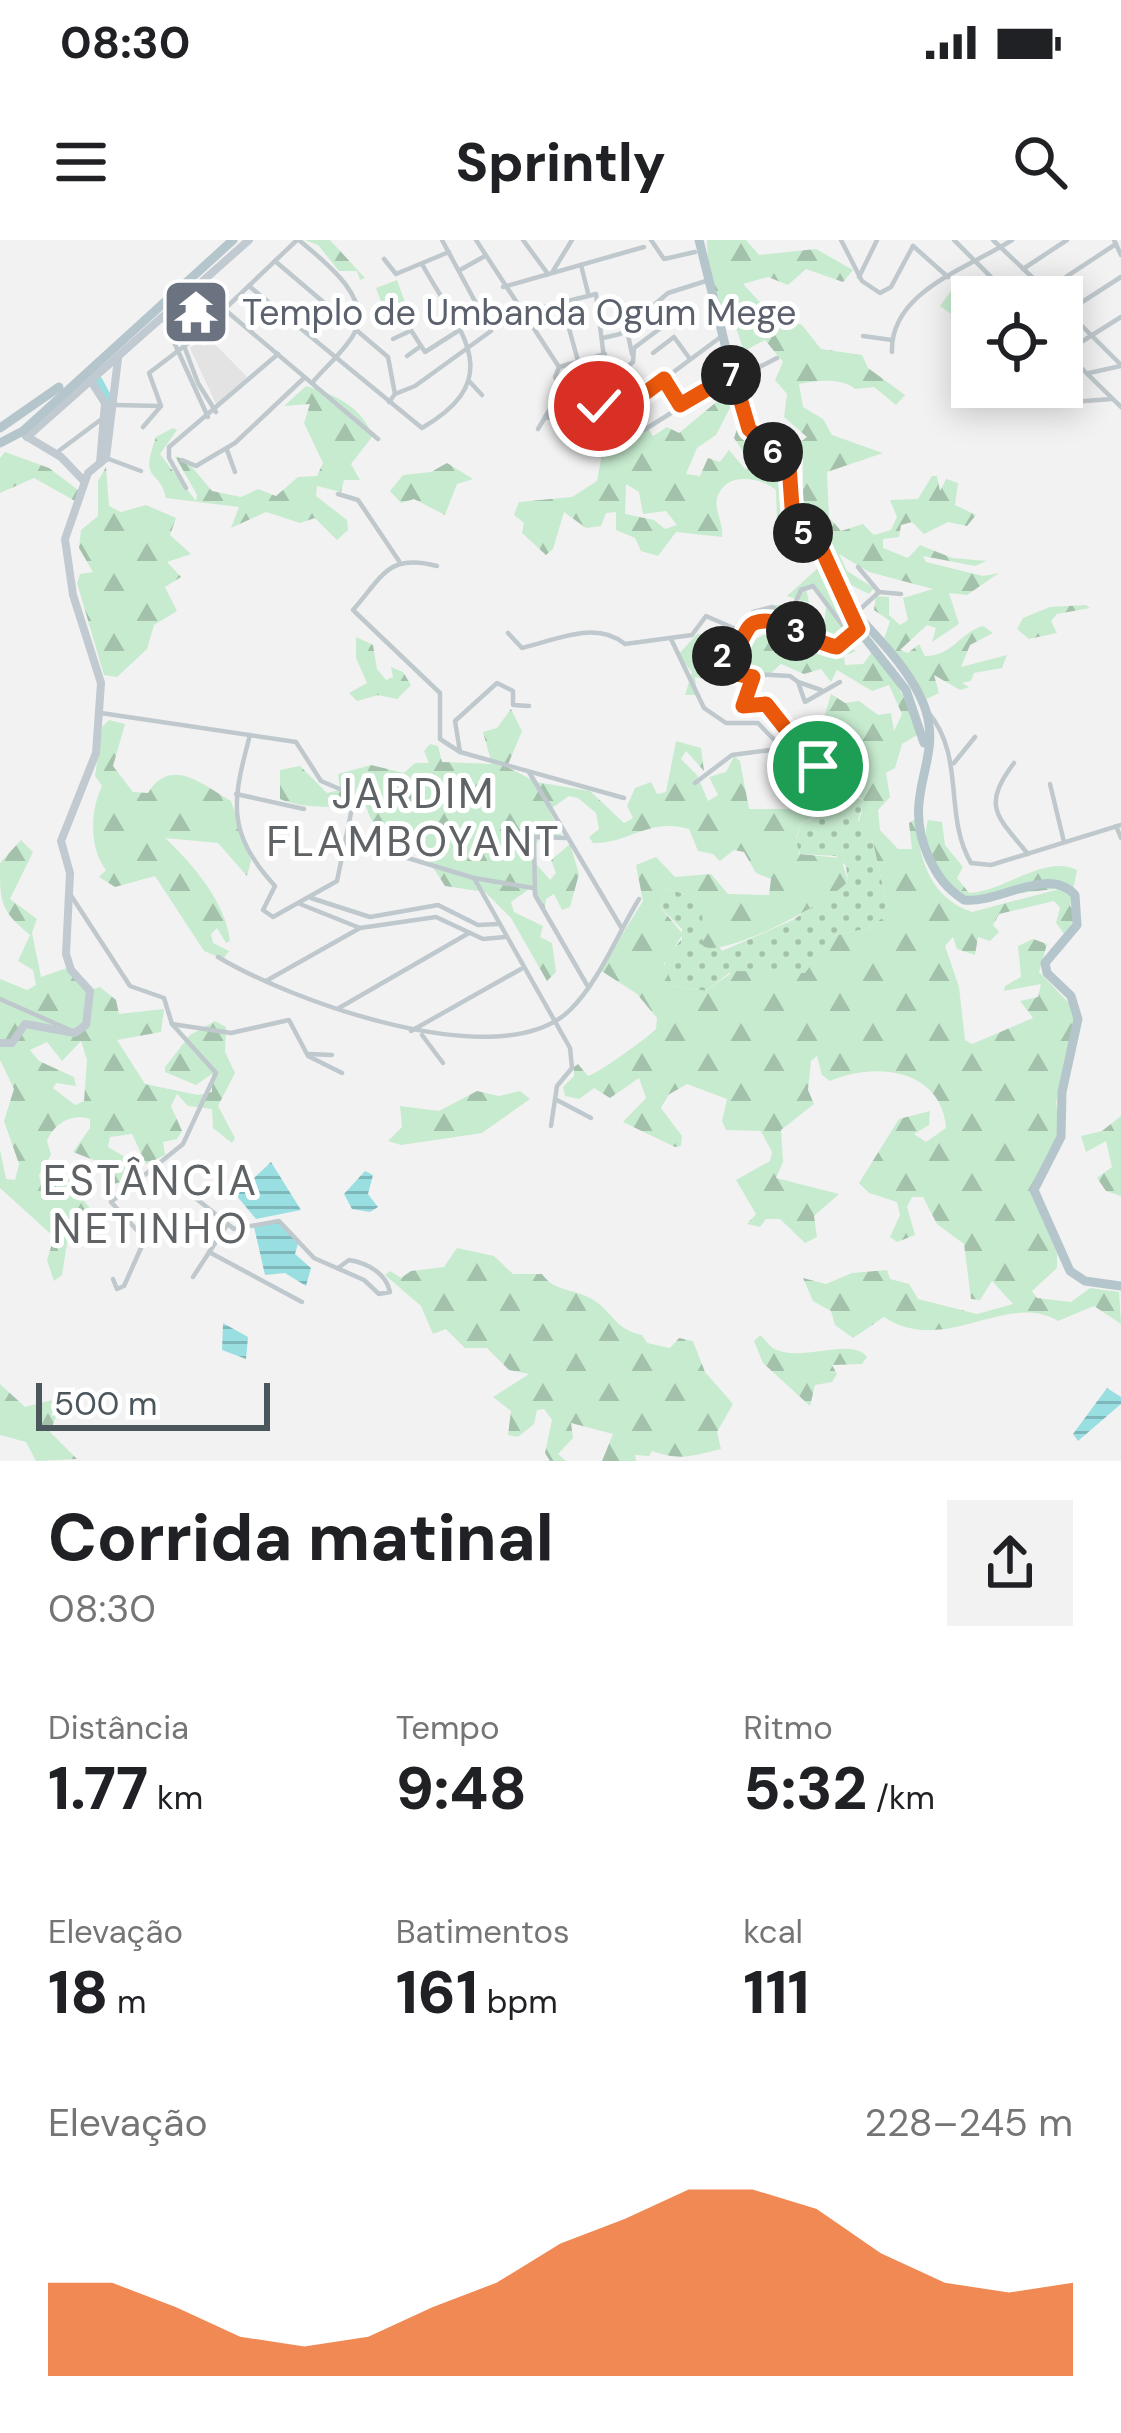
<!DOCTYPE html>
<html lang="pt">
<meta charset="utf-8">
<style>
:root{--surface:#fff;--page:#f2f2f2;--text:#202124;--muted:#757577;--accent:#ea580c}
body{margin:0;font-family:"DM Sans",sans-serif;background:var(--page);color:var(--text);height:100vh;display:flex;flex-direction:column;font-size:45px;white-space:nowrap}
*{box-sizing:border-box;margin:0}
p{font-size:39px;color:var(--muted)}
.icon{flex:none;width:66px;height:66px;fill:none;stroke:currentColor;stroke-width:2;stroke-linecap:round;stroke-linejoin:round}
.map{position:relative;height:1221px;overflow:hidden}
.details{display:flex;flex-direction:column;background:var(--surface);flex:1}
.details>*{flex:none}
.fabs{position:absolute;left:951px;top:36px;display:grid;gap:24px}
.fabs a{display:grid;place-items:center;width:132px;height:132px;border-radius:0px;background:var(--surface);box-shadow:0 6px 30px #0003;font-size:60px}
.scale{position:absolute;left:36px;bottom:30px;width:234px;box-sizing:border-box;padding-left:12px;border:6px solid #4c575d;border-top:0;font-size:33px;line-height:42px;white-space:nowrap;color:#4c575d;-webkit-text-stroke:9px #fff;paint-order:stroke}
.pin{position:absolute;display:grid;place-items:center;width:102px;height:102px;color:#fff;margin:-51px;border:6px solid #fff;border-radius:50%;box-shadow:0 3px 12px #0007}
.km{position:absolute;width:60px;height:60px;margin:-30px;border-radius:50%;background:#222;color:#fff;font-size:33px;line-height:60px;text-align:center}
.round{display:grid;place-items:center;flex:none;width:126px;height:126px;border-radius:0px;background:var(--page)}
.headline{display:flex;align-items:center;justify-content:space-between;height:204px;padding:0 48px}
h1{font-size:66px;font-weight:800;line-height:90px}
.metrics{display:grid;grid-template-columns:repeat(3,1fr);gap:18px;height:204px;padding:12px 48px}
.metrics div{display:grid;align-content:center}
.metrics b{font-size:60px;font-weight:800}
.metrics small{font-size:33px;font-weight:400}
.metrics p{font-size:33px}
.chart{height:336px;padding:24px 48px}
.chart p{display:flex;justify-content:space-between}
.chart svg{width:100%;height:216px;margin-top:12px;fill:var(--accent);opacity:.7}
.status{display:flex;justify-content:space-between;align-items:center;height:84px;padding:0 60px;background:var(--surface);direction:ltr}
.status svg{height:33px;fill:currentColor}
header{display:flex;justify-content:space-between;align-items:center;height:156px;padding:0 48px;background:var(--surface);font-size:54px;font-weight:800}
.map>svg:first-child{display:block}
</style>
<div class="status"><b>08:30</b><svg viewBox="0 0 49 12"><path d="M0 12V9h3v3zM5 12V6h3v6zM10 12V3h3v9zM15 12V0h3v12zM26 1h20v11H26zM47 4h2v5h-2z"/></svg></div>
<header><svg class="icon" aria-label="menu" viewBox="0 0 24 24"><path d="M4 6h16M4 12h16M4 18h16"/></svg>Sprintly<svg class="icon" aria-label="search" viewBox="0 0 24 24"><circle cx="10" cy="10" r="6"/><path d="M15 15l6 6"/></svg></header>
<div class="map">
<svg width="1121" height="1221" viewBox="0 0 1121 1221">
<defs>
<pattern id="grass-dots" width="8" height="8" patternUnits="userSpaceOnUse" patternTransform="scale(3)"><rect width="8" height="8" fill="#c7ebcf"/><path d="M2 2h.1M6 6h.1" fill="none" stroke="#a4c1ab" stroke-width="1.8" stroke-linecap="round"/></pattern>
<pattern id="forest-firs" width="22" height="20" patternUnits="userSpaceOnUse" patternTransform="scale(3)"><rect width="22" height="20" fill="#c7ebcf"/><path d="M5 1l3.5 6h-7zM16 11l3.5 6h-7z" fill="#a4c1ab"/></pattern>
<pattern id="water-rules" width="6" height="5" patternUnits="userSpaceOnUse" patternTransform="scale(3)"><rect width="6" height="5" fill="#99dfe2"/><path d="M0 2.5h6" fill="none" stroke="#7fb8ba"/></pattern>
</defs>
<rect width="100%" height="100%" fill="#f3f2f2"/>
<!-- education -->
<polygon fill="#e4e3e3" points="199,101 203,106 212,101 249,139 217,166 190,108"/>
<!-- grass -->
<polygon fill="url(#grass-dots)" points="851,554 864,561 858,580 872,598 889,673 869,688 833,696 806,733 729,733 706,751 673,746 665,734 665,718 682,699 682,689 660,667 666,648 702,660 705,685 722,711 793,680 848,641 846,626 836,616 800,614 795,603 801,584 837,568"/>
<!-- forest -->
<g fill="url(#forest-firs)" fill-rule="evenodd">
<polygon points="305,0 330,0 365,38 360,40 357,31 339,31 318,5"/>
<path d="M707,0H746L759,15L816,9L853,30L843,42L806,29L788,45L768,37L743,44L770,73L802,85L821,109L862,115L868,128L905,155L896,165L874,147L855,149C841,137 815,141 799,144L803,167L823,179L832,195L883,213L827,232L829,277L841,291L863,284L874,295L891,290L897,277L890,260L918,259L932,236H937L940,251L946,239L958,243L955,265L976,275L967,286L948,282L924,294L912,282L901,285L899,297L883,299V308L908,318L920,305L952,318L987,321L975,326L923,316L926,322L983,336L999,333L967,355L949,353L959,384L932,402L936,388L927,385L900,410L908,413L919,404L925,416C953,416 959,393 983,386L993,393L970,405L961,427L1007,415L1002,428L974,433L971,441L962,443L969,447L960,450L934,435L939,453L927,459L904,426L881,408L890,381L874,370L876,356L889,357V375L900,385L908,380L903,358L933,349L869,332L839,314L847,331L874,348L869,354L839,339L828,306L803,284V218L795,206L807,197L784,177L787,154L775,140L783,122L765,100L744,111L735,85L709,61Z"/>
<path d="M306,146C332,153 365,168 372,197L351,224L360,240H344L341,252L317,246L316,256L347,280L348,290L337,300L315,278L300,283L266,272L231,288L239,267L166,258C159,226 139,245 156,197L173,188L177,190L160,214L196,261L197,255L175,216L187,221L212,251L241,257L258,249L276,256L298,237L317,236L323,223L304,183L310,164L284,166Z"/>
<path d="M726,154L731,166L716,195L697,208L686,234L700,236L708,218L720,222L729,210L745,229L753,227L734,198L740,180L779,222L771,232L786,239V229L793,289L777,283L776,250C760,237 725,231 717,258C714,271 724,283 722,297L676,292L658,316L641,311L635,298L616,290V272L606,273L601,286L586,288L564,272L553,309L546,315L522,293L524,283L514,275L519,262L572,257L597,241L603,208L637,196L642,180L653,196L667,187L679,193ZM626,244L639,252L643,274L666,271L677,285L665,289L654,280L625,274Z"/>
<polygon points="5,212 49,228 78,250 75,261 34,238 0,253 0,218"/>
<polygon points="447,223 473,239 457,244 445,275 414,259 401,263 390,251 403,235 431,232"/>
<polygon points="106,227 109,266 121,272 146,265 176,278 170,295 191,314 167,322 181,337 165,347 177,371 154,385 147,409 117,437 104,435 77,343 80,334 93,332 79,308 81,290 98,276 98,241"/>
<path d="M804,296C822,313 840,359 852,384L840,403L856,411L844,416L845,425L863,424L873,411C895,437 909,462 917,495L902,504L895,528L886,533L890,557L878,570L880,590L898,609H912L909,583L915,579C920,620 930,658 972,672L1063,648L970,659C941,648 919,610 928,580L942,582L945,605L963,627L957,638L969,653C1004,652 1044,614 1077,630L1070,666L1077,674L1065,695L1056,683L1060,668L1054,661L999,674L993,685L999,692L990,701L978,697L975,715L957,709L953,697L945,706L959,747L965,800L972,804L1033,778L1020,761L1038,757L1041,744L1004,751L1005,746L1021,737L1018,706L1033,699L1047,704L1039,732L1068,762L1075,777L1056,863L1060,881L1053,913L1030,950L1057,1013V1028L1032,1051L1037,1058L1071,1062L1090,1048L1119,1052L1121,1084L1094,1066L1058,1081C1007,1050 944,1117 884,1077L853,1098L835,1085L831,1071L813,1061L803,1038L826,1044L852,1033L887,1030L890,1039L909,1044L918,1059L977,1074L1013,1064L992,1041L980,1060L971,1059L964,1004L937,984L923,957H912L907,967L915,995L897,1002L890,997L900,975L897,962L869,953L859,943L899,879L930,871L929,885L914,894L926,902L946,888C942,829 875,821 830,841L822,835L817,816L811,821L808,850L814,864L781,890L783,922L776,938L839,954L814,976L817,997L805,1003L780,979H766L760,987L747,984L756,974L736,940L770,921L772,912L761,891L726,890L722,881L727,859L687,844L668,855L661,868L682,896L681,906L675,907L623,882L646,858L639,838L610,858L594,848L579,859L565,856L563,847L574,836V827L578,824L588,836C597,834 646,799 656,789L657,778L637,754L600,730L643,661L636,625L656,617L675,637L711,634L728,654L769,655L771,639L756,633L744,612L734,610L720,621L713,614L698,611L689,589C649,577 628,604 593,603L589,597L599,589L596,573L578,558L569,556L549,570L563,599L539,598L531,618L550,640L556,633L551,620L570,604L579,634L570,667L562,670L554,654L546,659L544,673L536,661V644L511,662L514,672L543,686L540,697L552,703L556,732L547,741L511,678L485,652L445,646L417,603C390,592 375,597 366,566C336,565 309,571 280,559V530L300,526L327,553L340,550L338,534L371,525L404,533L415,523H429L424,511L430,504L438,506L442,522L492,524L483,492L497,488L511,469L522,491L507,527L536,542L590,551L624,583L633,578L627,566L635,548L651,542L657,554L666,552L676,501L701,508L704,531L686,511L681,519L697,535L708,561L718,555L709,537L726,532L734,516L740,521L749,569H789L834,550L837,541L819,525L820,506L802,505L798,497L822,485L831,454L845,463L859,461L878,475L891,473L894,491L902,474L889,445L872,451L837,430L831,442L821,429L804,434L781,424L760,443L729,429L728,415L763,395L798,398L797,389L766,375L773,365H788L824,386L826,367L815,348H806L809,363L787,356L817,329L813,315L799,301ZM857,554L864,561L858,585L872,598L889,673L869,688L833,696L805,733L734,731L706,751L673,746L664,723L683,694L660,667L666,648L702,660L703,706C724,719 832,661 848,641L841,618L799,614L796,598L801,584Z"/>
<polygon points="1086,365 1090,368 1057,374 1051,381 1057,393 1029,399 1017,389 1023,378 1050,367"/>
<polygon points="698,393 710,404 732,410 712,423 714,441 695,437 697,455 685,455 692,432 678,415"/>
<polygon points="356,397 373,405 377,429 386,440 393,437 391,427 403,432 411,445 397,459 378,455 357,461 349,453 367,443 356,418"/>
<path d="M109,480L125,484L113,526L133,552L148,553C171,515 204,546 231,561L251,621L247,636L218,603L165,598C193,624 226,663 230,701L226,703L217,688L211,694L213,703L229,711L223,719L204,711L155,636L115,647L99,637L106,630C89,609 90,571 102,546L95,536L102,487Z"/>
<path d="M21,600L33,612L10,659L37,679L32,693L41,737L67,728L91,750L100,747L116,760L119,774L164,769L161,792L117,800L145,844L198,855L212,852V834L196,845L165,832V827L190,795L215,781L226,787L225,812L235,833L218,866L235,898L232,903L213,888L212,869L188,866L177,854L171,866L182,891L177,899L163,902L165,915L146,924L132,894L110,897L108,907L132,921L131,939L114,944L104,924L73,912L90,888V879C71,873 54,884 47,901L51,915L39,935L41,944L49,949L58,937H67L91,970L69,991L62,1035L54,1041L47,1020L54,997L0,948V910L6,939L15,940L19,924L4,881L14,849L0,820V739L27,750L36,745L33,730L18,721L30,695C0,670 0,663 0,623ZM81,801L87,820L84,861L75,865L53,848L56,843L76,846L74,837L39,821L30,810L47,802L62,821Z"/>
<polygon points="477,851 499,856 520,851 530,859 482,893 401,905 388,901 402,887 400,866 439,871"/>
<polygon points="1121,876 1121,956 1106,951 1097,938 1112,927 1106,901 1086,912 1081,896 1102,891"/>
<path d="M457,1008L494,1016L513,1034H542C555,1053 576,1048 595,1061C615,1075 615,1089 642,1095L647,1103L670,1108L679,1098L693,1101L705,1132L733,1164L717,1192L721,1209C692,1216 680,1221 652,1211L649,1216L635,1215L636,1221H602L613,1194L571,1183L573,1198L558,1214L566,1221H550L545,1213L552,1180L544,1169L537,1170L534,1184L518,1197L508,1195L511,1171L493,1157L529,1134L509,1130L487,1108H465L446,1089L433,1094L421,1066L385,1035L390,1031L401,1038L411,1031L444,1027Z"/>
<path d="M760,1095C765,1099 768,1105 773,1108C799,1124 851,1096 867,1117L862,1124L832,1125L837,1134L832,1142L815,1145L810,1166L763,1123L754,1101Z"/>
<polygon points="0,1144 25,1167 52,1160 56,1177 50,1192 77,1219 36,1221 26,1202 0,1195"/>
</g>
<!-- pitch -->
<g fill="#c7ebcf">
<polygon points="397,40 411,79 390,86 376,48"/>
<polygon points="953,48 972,61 972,89 940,66"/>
</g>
<!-- water -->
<g fill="url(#water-rules)">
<polygon points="271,922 301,970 256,979 236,955"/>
<polygon points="365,931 373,935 368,954 378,967 370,972 352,969 344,954"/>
<polygon points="278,981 299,1000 295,1014 311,1028 306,1046 285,1033 265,1035 254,987"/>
<polygon points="223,1083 248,1097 246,1119 222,1110"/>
<polygon points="1107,1148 1121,1157 1121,1164 1078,1201 1073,1194"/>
</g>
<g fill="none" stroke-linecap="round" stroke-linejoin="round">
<!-- river -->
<polyline stroke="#99dfe2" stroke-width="8" points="99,141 110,162"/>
<!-- street -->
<g stroke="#bfc8cc" stroke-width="4.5">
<path d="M299,0C321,19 373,57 355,92C346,110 325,127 312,143"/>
<polyline points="476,0 559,127 555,137 562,149 538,189"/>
<polyline points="523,0 548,34"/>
<polyline points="651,0 664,19 695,12"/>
<polyline points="841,0 862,41 880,53 891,47 913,6"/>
<polyline points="954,0 1011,57"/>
<polyline points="993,0 1053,57"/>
<polyline points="1114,0 1121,15"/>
<polyline points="913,6 948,37"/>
<polyline points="384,19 396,34 449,12"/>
<polyline points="275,21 388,117 395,154 389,162"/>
<polyline points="581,25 588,53"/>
<polyline points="1023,29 1067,0"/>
<polyline points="460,30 485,16"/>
<polyline points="553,31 572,0"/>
<polyline points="859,37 877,0"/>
<path d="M249,46L422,188C510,137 458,90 422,24"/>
<polyline points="503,47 644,7"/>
<polyline points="1046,50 1116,4"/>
<polyline points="562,63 578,121"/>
<polyline points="180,64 204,89"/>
<polyline points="1062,66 1121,125"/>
<polyline points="224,69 378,199"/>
<polyline points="171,71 198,143 216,172"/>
<polyline points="520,73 596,54 608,150 602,161"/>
<polyline points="1062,75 1121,37"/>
<polyline points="163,78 208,177"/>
<polyline points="407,84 425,112 458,91"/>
<polyline points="627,90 632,114"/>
<polyline points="863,96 892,100"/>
<polyline points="603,98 620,94 668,53 706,41"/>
<polyline points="393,99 410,91"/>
<path d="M892,112C890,51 969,28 1012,0"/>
<polyline points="1065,112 1121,167"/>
<polyline points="653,113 674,97 690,119"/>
<polyline points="1062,114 1121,77"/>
<polyline points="407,116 421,106"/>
<path d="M568,124C587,151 596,175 629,165L722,96"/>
<polyline points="559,127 605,114"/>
<polyline points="625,129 633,122 634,108 662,87 651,68"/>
<polyline points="1089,133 1121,126"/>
<polyline points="664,139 679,165"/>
<polyline points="734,140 777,118"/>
<polyline points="470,142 482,155"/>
<polyline points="1051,147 1068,163"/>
<polyline points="395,154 415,146 491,91 442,0"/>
<polyline points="1043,164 1112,159"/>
<polyline points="114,165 161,166"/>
<polyline points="545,177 582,184"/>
<polyline points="143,187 161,166 149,133 191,101 297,0"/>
<polyline points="644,190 733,134"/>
<polyline points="227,210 235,232"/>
<polyline points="56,213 103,178"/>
<polyline points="106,218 141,231"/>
<polyline points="182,220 196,226 235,203 304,138"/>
<polyline points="186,248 169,218 169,207 278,114"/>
<polyline points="338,254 358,260 399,321"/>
<path d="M437,326C388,313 383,336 353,370L440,453V499L460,512L624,558"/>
<polyline points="858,327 879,352"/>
<polyline points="753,372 772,367 789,377 801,350 813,346 850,395"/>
<polyline points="855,374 879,352 901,354"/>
<polyline points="748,386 740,407 720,417 731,433 790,436 798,442 805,462 840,442"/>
<path d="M508,393L522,408C556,400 596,380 625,404L692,395L706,376L738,390L767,382L837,407L858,389"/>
<polyline points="671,399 704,468 726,483 758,483 783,509"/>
<polyline points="752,438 743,466 766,464 789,493 791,508"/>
<polyline points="798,442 821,450"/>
<path d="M928,472C966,517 943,575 971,623L991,625L1121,585"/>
<path d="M101,473L296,502L321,541L349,553L352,568L337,641L273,677L263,670L275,646C226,592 232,562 250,495"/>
<polyline points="791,508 815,525 821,524 821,512"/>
<polyline points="460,512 455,481 497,443 513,451 513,465 529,466"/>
<polyline points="954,523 975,497"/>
<path d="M1014,523C981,567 997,576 1028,614"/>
<polyline points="529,532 621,687"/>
<polyline points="695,543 732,515 786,508"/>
<polyline points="1050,544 1064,602"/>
<polyline points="236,554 304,569"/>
<polyline points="1116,586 1121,598"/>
<polyline points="566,598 534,597 535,655 587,745"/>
<polyline points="348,600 474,638 533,648"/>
<polyline points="474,638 570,808 572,828 557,846 551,886"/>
<polyline points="70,654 130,746 164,758 172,784 216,833 183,904 111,962 145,999 124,1046 117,1049 113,1039"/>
<polyline points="311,658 370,677 438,665 478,685 498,684"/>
<polyline points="300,664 360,688 436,677 483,699 505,697"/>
<path d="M218,717C289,760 501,838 570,770C599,742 618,693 639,659"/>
<polyline points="266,741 360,688"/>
<polyline points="0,759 70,790"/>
<polyline points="339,768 469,693"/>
<polyline points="172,784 231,793 289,780 308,816 342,833"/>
<polyline points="411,791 521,729"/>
<polyline points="422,795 443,823"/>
<polyline points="308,814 332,815"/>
<polyline points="555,859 591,878"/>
<path d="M157,927L234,989L279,981L314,1018L364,1040L379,1054L390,1052C386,1033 367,1023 349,1020L338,1028"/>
<polyline points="209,1012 302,1062"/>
<polyline points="193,1037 227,985"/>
</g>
<!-- secondary -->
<g stroke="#c0cad0" stroke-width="8">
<polyline points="91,141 105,163 100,223"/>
<polyline points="26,196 61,217 84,241"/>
<polyline points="27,197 249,0"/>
<polyline points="106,218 118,119"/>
<polyline points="0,803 12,803 25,784 75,793 86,785 90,751 71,730 66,714 70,633 61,601 96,513 101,443 73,355 65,299 88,233 106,218"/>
</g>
<!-- primary -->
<g stroke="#b5c5cc" stroke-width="9">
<polyline points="699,0 742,173 755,199 789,225 793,281 817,302 858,389 906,450 924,503"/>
<polyline points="0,188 59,147"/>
<polyline points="0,203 23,191 233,0"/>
<path d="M842,359C870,390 913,430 926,471C942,523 900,555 929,618C938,637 946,648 964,660C999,664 1048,625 1075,655L1077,685L1045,723L1047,733L1071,756L1078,779L1062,852L1061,897L1034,950L1070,1031L1085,1041L1121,1046"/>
</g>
</g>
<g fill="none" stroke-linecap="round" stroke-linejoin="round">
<defs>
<path id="route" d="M599,166L629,165L664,139L680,165L733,134L749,189L789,225L793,281L822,310L858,389L837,407C812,404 781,373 754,383C745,387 742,405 733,413L720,416L731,433L753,437L743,466L766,464L789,493L791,508L818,526"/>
</defs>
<!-- route casing -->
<use href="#route" stroke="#fff" stroke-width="24"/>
<!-- route -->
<use href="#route" stroke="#ea580c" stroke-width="15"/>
</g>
<!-- icons -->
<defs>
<symbol id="temple-square" viewBox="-11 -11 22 22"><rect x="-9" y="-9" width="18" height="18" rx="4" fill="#6b7280" stroke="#fff"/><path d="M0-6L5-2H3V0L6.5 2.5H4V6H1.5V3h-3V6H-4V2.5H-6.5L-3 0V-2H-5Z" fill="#fff"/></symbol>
</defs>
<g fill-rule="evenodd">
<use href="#temple-square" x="158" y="34" width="76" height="76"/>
</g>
<g text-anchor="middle" stroke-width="10" stroke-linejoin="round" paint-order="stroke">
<!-- worship labels -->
<g font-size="36" fill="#5b616d" stroke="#fff" text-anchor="start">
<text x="242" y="85">Templo de Umbanda Ogum Mege</text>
</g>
<!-- quarter labels -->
<g font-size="42" letter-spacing="3" fill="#5f6365" stroke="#fff">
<text x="414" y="568">JARDIM<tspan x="414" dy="48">FLAMBOYANT</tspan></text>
<text x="151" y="955">ESTÂNCIA<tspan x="151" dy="48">NETINHO</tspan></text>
</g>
</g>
</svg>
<div class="fabs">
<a><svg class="icon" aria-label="locate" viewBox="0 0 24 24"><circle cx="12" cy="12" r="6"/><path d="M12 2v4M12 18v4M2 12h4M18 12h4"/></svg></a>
</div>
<div class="scale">500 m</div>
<div class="pin" style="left:818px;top:526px;background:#1e9e55"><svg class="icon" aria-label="arrive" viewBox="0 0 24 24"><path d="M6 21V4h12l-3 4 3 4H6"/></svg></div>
<div class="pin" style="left:599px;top:166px;background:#d93025"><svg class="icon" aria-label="check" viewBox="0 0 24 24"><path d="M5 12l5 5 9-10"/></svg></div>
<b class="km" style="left:722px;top:416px">2</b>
<b class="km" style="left:796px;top:391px">3</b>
<b class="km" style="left:803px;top:293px">5</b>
<b class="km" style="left:773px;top:212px">6</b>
<b class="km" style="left:731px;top:135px">7</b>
</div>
<section class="details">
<div class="headline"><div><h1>Corrida matinal</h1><p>08:30</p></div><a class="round"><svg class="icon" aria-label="share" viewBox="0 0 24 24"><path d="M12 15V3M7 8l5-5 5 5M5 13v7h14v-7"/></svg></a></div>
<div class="metrics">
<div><p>Distância</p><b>1.77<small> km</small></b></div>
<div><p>Tempo</p><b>9:48</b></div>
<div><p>Ritmo</p><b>5:32<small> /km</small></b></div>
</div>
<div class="metrics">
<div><p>Elevação</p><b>18<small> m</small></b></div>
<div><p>Batimentos</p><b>161<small> bpm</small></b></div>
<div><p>kcal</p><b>111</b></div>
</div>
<div class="chart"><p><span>Elevação</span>228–245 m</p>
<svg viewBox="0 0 160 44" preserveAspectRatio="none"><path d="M0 44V25L10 25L20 30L30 36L40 38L50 36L60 30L70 25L80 17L90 12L100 6L110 6L120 10L130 19L140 25L150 27L160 25V44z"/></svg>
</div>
</section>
